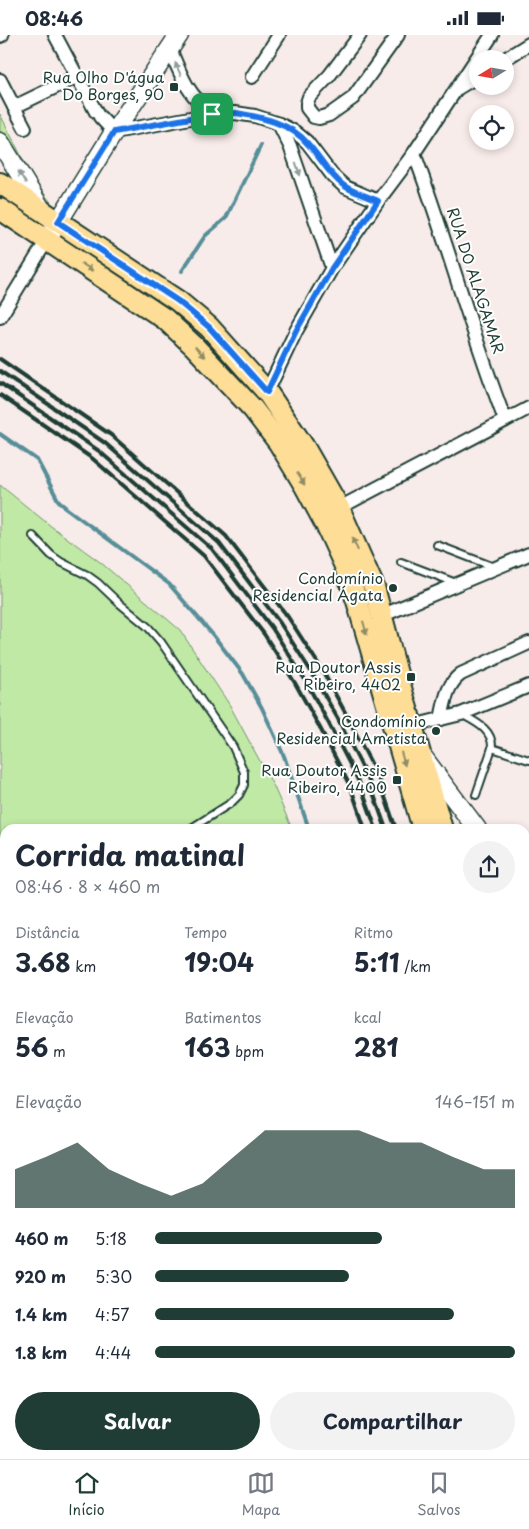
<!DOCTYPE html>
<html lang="pt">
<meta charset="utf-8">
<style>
:root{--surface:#fff;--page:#f2f2f3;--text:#1f2937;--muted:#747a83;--line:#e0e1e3;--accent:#1f3d34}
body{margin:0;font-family:"Playpen Sans",sans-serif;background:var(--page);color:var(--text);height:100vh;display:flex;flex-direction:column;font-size:19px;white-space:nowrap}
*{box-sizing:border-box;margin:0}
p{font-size:16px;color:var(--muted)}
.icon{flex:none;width:28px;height:28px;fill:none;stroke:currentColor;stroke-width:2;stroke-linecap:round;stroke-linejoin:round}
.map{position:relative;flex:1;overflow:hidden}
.drawer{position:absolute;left:0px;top:789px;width:530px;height:636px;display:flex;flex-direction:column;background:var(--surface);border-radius:15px 15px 0 0;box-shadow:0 2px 8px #0003}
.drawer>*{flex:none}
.needle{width:32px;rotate:259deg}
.tools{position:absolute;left:469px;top:15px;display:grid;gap:10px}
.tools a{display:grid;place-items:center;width:45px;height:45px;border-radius:50%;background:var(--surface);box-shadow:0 2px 8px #0003;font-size:25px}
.pin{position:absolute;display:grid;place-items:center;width:42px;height:42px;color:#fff;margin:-21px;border-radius:10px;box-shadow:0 2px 8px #0006}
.round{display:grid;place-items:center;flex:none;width:52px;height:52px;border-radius:26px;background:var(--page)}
.head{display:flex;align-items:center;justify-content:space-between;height:85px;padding:0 15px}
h1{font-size:28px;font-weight:700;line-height:38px}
.stats{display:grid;grid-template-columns:repeat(3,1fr);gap:8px;height:85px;padding:5px 15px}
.stats div{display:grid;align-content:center}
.stats b{font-size:25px;font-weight:700}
.stats small{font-size:14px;font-weight:400}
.stats p{font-size:14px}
.chart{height:140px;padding:10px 15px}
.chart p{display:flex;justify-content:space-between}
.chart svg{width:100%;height:90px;margin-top:5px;fill:var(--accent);opacity:.7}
.button{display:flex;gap:10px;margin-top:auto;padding:10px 15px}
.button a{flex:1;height:58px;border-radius:30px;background:var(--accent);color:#fff;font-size:20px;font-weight:700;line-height:58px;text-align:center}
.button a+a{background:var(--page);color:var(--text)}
ul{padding:0 15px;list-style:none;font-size:16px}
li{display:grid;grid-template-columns:80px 60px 1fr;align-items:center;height:38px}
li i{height:12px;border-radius:6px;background:var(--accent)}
.status{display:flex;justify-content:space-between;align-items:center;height:35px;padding:0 25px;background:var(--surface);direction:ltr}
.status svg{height:14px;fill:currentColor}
.dock{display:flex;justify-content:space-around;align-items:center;height:70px;border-top:1px solid var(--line);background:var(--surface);font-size:14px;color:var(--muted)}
.dock a{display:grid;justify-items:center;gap:2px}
.dock .active{color:var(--accent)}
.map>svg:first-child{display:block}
</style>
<div class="status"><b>08:46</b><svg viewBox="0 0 49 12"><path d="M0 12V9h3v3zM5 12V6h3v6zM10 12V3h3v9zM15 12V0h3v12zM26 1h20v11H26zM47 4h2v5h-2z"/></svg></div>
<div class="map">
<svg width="529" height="1424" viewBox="0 0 529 1424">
<rect width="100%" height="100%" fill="#f8ecea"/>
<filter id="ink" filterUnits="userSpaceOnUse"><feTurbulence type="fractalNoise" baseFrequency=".02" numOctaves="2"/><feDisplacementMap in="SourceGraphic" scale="10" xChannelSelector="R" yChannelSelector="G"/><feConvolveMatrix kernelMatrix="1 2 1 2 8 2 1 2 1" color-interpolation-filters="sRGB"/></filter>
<g filter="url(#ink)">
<!-- green -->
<g fill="#c0e9a5" stroke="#70936c">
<polygon points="0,79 32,142 58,177 23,155 0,103"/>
<polygon points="0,450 52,492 100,527 180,595 229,669 274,752 292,794 5,794 5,1372 0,1364"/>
<polygon points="37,1420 488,1420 489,1424 40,1424"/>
</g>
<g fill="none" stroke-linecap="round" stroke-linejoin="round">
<!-- stream -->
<g stroke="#568e98" stroke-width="4">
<polyline points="182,236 205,201 226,183 261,110"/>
<polyline points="0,399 37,425 58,465 66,473 169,549 213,600 243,639 262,673 284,721 309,794"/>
<polyline points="507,1420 509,1424"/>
</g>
<defs>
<g id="lane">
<polyline points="33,501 51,520 61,527 87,540 98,548 119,568 148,592 161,607 233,712 244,737 244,750 239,760 231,768 190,794"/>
<polyline points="437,510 494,532"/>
<polyline points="401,527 456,548"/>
<path d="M461,679C475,687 493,694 492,713L476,760"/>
<polyline points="492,713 529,725"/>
<polyline points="0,880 5,879"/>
<polyline points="525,1001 529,994"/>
<polyline points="377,1420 380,1424"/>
</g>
<g id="street">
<polyline points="55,0 96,77"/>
<polyline points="360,0 329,41 309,62 307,68 307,73 314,82 319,83 329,80 353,63 398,0"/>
<polyline points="0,1 2,0"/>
<path d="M170,14C181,41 188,60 212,79"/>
<polyline points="505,24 529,9"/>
<polyline points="252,42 279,0"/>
<polyline points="0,45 25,93"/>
<polyline points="458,53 478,41"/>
<polyline points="14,72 76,42"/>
<polyline points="100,82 114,97 212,79 235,78 255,81 279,89 295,97 307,107 332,140 345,152 378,166"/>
<polyline points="279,89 290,111 332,233"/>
<path d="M414,118C447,206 471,297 505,385"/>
<polyline points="0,282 47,205"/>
<polyline points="267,357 296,296 332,233 378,166 414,118 492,0"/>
<polyline points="339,473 529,373"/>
<polyline points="381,581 529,519"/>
<path d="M441,684C445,667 446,650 461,639L529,608"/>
<polyline points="412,691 461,679 529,651"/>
</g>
<g id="secondary">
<polyline points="0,107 43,177"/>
<polyline points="47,205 114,97 179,0"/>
<polyline points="423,722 477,794"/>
<polyline points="525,842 529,845"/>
</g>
<g id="primary">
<polyline points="0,148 178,266 209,292 267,357 304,412 339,473 374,552 399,646 442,794"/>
<polyline points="0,174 165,284 194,311 253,374 279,408 305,451 326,490 344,529 357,566 423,794"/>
<polyline points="525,1079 529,1093"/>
<polyline points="525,1156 529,1171"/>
</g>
</defs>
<!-- lane casing -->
<use href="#lane" stroke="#1f3d34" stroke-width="10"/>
<!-- street casing -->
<use href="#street" stroke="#1f3d34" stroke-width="16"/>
<!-- secondary casing -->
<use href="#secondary" stroke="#1f3d34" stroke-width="21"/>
<!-- primary casing -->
<use href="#primary" stroke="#1f3d34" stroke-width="24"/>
<!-- lane -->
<use href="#lane" stroke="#fff" stroke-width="6"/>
<!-- street -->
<use href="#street" stroke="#fff" stroke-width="12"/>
<!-- secondary -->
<use href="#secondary" stroke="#fff" stroke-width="18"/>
<!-- primary -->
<use href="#primary" stroke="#fedd96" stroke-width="20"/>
<!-- rail -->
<g stroke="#1f3d34" stroke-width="4">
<polyline points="0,324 111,400 226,501 288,582 321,633 346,679 378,742 396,794"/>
<polyline points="0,336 105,408 219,508 280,588 312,638 338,684 369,746 386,794"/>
<polyline points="0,348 99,416 212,514 272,593 304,643 329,689 360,749 376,794"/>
<polyline points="0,360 93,424 204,521 264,599 295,648 320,693 351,753 365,794"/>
<polyline points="525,1255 529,1268"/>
<polyline points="525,1283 529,1293"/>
<polyline points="525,1309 529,1319"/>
<polyline points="525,1334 529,1344"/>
</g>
</g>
<!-- one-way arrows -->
<defs><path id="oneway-solid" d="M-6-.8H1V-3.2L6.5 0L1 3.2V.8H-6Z" transform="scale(1.25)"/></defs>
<g fill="#8f9e9a">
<use href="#oneway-solid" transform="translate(178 34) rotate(-114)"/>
<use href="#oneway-solid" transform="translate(298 134) rotate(71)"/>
<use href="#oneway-solid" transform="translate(22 142) rotate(-122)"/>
</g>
<g fill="#8e8d65">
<use href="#oneway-solid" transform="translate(87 232) rotate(34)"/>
<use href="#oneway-solid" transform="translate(200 317) rotate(47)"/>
<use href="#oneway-solid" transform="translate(301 444) rotate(58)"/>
<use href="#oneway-solid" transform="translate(355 509) rotate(-114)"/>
<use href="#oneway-solid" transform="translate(365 593) rotate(74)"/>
<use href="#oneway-solid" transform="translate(403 724) rotate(74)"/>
</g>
</g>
<g fill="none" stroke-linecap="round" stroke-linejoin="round" filter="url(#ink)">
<defs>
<path id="route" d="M236,78C261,82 291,88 308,109C320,122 328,138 343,150C352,157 367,161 378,166L332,233L296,296L267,357L209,292L178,266L58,187L114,97L212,79Z"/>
</defs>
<!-- route casing -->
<use href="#route" stroke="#fff" stroke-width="10"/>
<!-- route -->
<use href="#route" stroke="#1a73e8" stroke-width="6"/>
</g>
<!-- markers -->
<g fill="#1f3d34" stroke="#fff" stroke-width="2">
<rect x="169" y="47" width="10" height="10" rx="2.5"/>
<circle cx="393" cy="553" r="5"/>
<rect x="406" y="637" width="10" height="10" rx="2.5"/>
<circle cx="436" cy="696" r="5"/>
<rect x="392" y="740" width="10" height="10" rx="2.5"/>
</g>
<g text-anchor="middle" stroke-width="4" stroke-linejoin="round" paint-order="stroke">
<!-- poi labels -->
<g font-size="15" fill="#1f3d34" stroke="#fff" text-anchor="end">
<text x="164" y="48">Rua Olho D'água<tspan x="164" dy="17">Do Borges, 90</tspan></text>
<text x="383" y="549">Condomínio<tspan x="383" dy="17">Residencial Ágata</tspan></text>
<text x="401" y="638">Rua Doutor Assis<tspan x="401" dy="17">Ribeiro, 4402</tspan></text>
<text x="426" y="692">Condomínio<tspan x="426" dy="17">Residencial Ametista</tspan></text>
<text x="387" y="741">Rua Doutor Assis<tspan x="387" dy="17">Ribeiro, 4400</tspan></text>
</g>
<!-- street labels -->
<g font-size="15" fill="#1f3d34" stroke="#fff">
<text transform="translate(475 246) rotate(72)" y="5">RUA DO ALAGAMAR</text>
</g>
</g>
</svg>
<div class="tools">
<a><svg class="needle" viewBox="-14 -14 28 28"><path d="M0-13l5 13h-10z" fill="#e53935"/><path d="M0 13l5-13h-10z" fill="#747a83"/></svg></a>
<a><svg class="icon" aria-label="locate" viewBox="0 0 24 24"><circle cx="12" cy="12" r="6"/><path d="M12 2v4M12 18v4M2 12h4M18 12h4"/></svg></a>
</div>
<div class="pin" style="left:212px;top:79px;background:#1e9e55"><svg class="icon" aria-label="arrive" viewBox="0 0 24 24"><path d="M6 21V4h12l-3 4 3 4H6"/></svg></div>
<section class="drawer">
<div class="head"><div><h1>Corrida matinal</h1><p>08:46 · 8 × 460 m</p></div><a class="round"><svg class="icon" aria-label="share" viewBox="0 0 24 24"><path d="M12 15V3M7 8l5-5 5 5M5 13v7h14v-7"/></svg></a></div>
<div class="stats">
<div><p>Distância</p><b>3.68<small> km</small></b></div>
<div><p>Tempo</p><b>19:04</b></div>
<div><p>Ritmo</p><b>5:11<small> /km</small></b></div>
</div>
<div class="stats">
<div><p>Elevação</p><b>56<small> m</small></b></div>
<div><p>Batimentos</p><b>163<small> bpm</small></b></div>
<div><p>kcal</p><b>281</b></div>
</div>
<div class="chart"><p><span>Elevação</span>146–151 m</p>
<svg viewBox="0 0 160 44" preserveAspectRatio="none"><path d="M0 44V25L10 19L20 12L30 25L40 32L50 38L60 32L70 19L80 6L90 6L100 6L110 6L120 12L130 12L140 19L150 25L160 25V44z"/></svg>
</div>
<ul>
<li><b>460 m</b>5:18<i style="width:63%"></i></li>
<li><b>920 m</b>5:30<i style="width:54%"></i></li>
<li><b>1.4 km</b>4:57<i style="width:83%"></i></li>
<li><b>1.8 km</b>4:44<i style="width:100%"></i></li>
</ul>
<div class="button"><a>Salvar</a><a>Compartilhar</a></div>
</section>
</div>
<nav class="dock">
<a class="active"><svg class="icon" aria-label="home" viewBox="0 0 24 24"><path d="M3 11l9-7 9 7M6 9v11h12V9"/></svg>Início</a>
<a><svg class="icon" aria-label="map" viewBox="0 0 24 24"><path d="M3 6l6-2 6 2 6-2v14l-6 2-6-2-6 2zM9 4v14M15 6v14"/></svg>Mapa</a>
<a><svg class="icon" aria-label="saved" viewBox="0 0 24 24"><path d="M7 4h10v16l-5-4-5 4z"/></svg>Salvos</a>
</nav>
